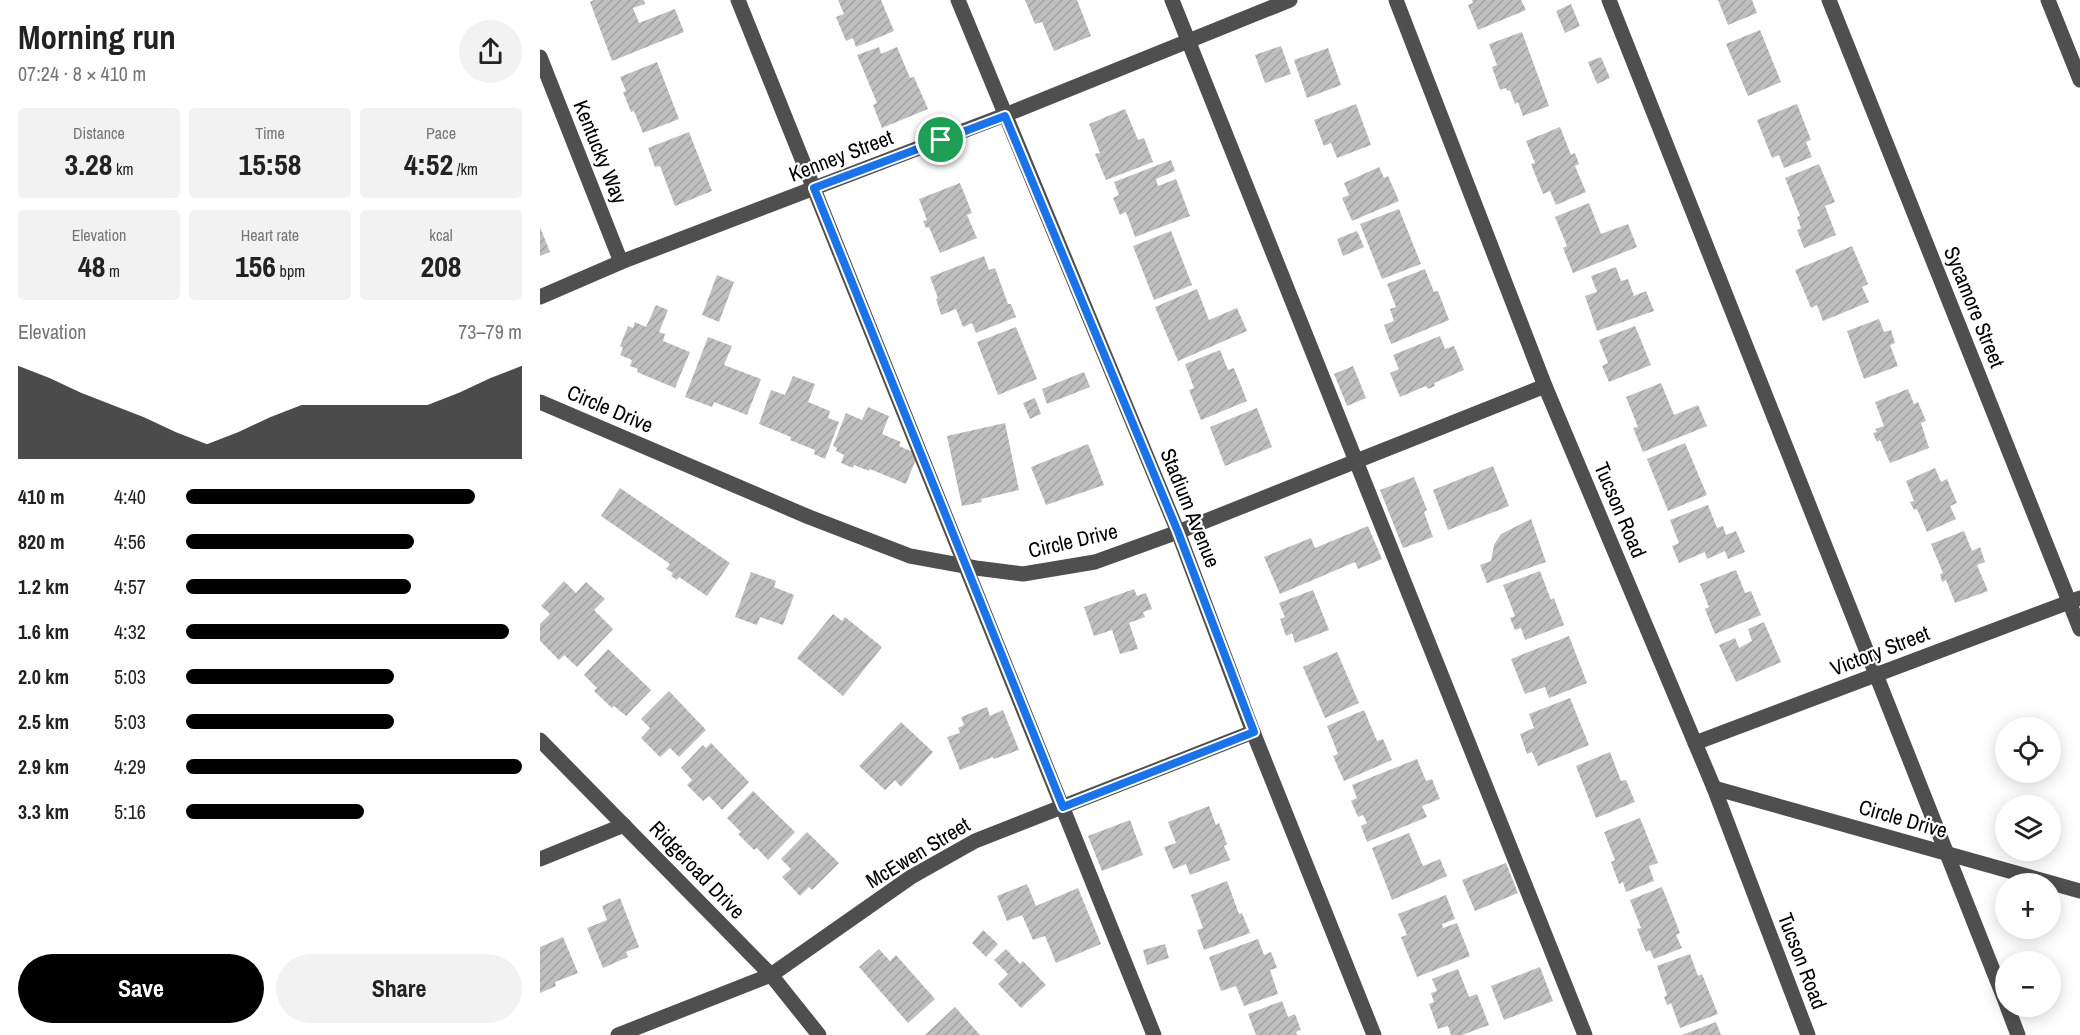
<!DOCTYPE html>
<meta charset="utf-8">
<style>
:root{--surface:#fff;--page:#f2f2f2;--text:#222;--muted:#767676;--accent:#000}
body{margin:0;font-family:"Archivo Narrow",sans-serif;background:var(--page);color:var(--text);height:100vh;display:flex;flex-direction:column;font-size:22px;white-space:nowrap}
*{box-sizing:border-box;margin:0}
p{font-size:20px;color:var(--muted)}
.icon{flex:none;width:33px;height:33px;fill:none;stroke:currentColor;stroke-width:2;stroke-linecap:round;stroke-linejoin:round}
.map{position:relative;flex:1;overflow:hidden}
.side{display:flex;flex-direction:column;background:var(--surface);width:540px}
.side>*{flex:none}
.buttons{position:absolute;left:1455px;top:717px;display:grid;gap:12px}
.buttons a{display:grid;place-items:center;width:66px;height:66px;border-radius:50%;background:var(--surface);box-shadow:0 3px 15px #0003;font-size:30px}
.pin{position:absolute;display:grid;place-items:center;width:51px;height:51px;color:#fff;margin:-26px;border:3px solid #fff;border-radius:50%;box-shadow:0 2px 6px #0007}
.round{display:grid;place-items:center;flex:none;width:63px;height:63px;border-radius:32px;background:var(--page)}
.summary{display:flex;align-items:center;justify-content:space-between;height:102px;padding:0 18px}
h1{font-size:33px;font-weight:800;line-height:45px}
.figures{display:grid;grid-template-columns:repeat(3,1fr);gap:9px;height:102px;padding:6px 18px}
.figures div{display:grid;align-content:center;border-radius:6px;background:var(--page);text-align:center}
.figures b{font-size:30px;font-weight:800}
.figures small{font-size:16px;font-weight:400}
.figures p{font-size:16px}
.chart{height:168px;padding:12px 18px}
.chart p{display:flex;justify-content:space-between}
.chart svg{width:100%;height:108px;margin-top:6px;fill:var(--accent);opacity:.7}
.button{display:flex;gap:12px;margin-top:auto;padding:12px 18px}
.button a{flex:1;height:69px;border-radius:36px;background:var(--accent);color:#fff;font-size:24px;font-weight:800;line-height:69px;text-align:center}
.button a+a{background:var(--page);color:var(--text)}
ul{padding:0 18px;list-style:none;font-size:20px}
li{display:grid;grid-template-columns:96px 72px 1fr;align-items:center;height:45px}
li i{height:15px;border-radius:8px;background:var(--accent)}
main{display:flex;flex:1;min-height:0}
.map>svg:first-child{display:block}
</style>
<main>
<section class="side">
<div class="summary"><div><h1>Morning run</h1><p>07:24 · 8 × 410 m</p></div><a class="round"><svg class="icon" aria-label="share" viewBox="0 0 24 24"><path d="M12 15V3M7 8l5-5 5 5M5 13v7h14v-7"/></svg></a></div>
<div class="figures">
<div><p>Distance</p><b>3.28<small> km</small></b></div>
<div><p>Time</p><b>15:58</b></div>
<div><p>Pace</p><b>4:52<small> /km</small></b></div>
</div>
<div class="figures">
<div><p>Elevation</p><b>48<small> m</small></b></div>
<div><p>Heart rate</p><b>156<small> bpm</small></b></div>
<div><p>kcal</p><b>208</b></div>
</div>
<div class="chart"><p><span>Elevation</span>73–79 m</p>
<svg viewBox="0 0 160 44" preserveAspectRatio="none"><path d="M0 44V6L10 11L20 17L30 22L40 27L50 33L60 38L70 33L80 27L90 22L100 22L110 22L120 22L130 22L140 17L150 11L160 6V44z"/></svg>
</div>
<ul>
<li><b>410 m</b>4:40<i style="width:86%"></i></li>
<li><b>820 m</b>4:56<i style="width:68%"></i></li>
<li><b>1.2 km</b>4:57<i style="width:67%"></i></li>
<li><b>1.6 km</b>4:32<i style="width:96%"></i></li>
<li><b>2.0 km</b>5:03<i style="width:62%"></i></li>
<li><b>2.5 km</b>5:03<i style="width:62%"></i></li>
<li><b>2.9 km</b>4:29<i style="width:100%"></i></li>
<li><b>3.3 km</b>5:16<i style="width:53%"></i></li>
</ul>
<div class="button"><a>Save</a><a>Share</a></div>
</section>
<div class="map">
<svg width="1540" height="1035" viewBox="0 0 1540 1035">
<defs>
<pattern id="building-hatch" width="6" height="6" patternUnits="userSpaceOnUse" patternTransform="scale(1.5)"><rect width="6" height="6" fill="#bfbfbf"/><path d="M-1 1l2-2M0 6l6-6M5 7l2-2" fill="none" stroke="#a2a2a2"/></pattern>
</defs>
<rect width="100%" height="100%" fill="#fff"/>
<!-- building -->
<g fill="url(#building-hatch)">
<polygon points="54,0 104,0 105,4 93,8 99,23 135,9 144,32 72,61 50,2"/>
<polygon points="298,0 341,0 354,31 316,47 313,38 306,41 296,17 304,14"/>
<polygon points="485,0 537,0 551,36 514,51 502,22 495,24"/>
<polygon points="932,0 981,0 986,10 938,30 928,5 933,3"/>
<polygon points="1178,0 1212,0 1217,13 1188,25"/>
<polygon points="1031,4 1040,26 1025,33 1016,11"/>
<polygon points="1220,30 1241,82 1208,96 1186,44"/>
<polygon points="982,32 1009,106 983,116 978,102 975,104 970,90 967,91 966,88 960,90 952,67 957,65 949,44"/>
<polygon points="741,46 751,74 725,83 715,55"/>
<polygon points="339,47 341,54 357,47 370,78 374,77 388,109 342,128 333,105 337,103 317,55"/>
<polygon points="788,48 801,85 767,98 754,60"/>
<polygon points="1061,57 1070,78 1057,84 1048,62"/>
<polygon points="117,62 139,119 103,133 94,111 91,112 83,92 86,91 80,77"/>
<polygon points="816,104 831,145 797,158 791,143 784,146 774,120"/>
<polygon points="1257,104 1271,140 1266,142 1272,157 1244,168 1239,155 1232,158 1217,120"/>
<polygon points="585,109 598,140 604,138 613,162 566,180 555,154 560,153 549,124"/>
<polygon points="1020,127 1031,155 1035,153 1039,164 1035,166 1046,192 1016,205 1010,191 1003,194 991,164 995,163 986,141"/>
<polygon points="149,132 172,191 135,206 120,166 115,167 108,148"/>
<polygon points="631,160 635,171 616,179 618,186 636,179 650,216 595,237 586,212 580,215 573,198 579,195 574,182"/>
<polygon points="1279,164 1295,202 1285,206 1296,235 1264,248 1257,230 1261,228 1257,217 1260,216 1245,178"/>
<polygon points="839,167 844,178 848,176 859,201 812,221 802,198 809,195 804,183"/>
<polygon points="420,183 432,213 427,215 437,238 400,253 389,227 386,228 383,221 387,220 379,199"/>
<polygon points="1049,203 1061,234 1088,224 1097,247 1033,273 1023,248 1027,246 1015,217"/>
<polygon points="859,209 881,264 842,279 820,224"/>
<polygon points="0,227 10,252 0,256"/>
<polygon points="631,231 652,285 614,300 593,246"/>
<polygon points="817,231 824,247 803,256 797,239"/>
<polygon points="1312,246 1328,284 1322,287 1329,302 1283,321 1277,305 1271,308 1255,270"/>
<polygon points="444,256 449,270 455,268 468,304 471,304 476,317 436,333 432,323 423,327 416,309 401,315 396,299 398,298 390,277"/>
<polygon points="1076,267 1081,281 1088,279 1094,296 1106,291 1114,311 1057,331 1045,296 1057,292 1051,276"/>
<polygon points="885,269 894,292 898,291 909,320 851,344 844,325 854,321 850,309 856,307 847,284"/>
<polygon points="177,275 194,282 179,322 162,315"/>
<polygon points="657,289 669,320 697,308 707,331 638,361 615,307"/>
<polygon points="116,305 128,310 119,332 125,334 123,341 150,352 135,388 97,372 98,369 90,366 92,360 80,355 83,348 80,346 88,326 93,328 95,322 106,327"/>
<polygon points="1339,319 1344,332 1351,330 1355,343 1350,345 1358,366 1324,379 1307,331"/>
<polygon points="1095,326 1111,365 1069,382 1062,366 1068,363 1059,340"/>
<polygon points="476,327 497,379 458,395 437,342"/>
<polygon points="900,336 905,349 914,346 924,370 894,383 895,386 888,389 886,386 860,397 850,373 859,369 853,355"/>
<polygon points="168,337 192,346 184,365 221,379 207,415 174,402 172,407 145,397"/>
<polygon points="680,350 688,370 694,368 707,401 661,420 649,390 654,388 645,364"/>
<polygon points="813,366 826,398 807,406 794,374"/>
<polygon points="544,372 550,387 507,404 502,389"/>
<polygon points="253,376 275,384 268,402 290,411 288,418 299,422 285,459 274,454 275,450 250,440 251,437 219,424 231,390 245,395"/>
<polygon points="1121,383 1134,415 1158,405 1167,426 1103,452 1093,428 1098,427 1086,397"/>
<polygon points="1368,389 1374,404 1378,402 1386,421 1381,423 1389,448 1350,463 1340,440 1337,442 1333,433 1337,432 1335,429 1344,426 1335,402"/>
<polygon points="495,398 501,414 490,419 483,403"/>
<polygon points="328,407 349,416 342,434 361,442 359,446 378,454 366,484 330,469 329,471 314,465 313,468 301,463 304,455 296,451 297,448 293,446 306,413 322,420"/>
<polygon points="717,408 732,447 685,466 670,427"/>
<polygon points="465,423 479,490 441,499 442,502 422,506 407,436"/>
<polygon points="1145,443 1167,495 1128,511 1107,459"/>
<polygon points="548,444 564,485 506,505 491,467"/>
<polygon points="953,466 969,506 908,530 893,490"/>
<polygon points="1395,468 1401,482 1407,479 1417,503 1410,506 1416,519 1387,532 1377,509 1374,510 1370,502 1374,501 1366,481"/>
<polygon points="874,477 887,510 884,512 893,537 863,548 840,490"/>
<polygon points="80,488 190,563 167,596 139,577 137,580 131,576 133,573 126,569 130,564 61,516"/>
<polygon points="1168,505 1177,528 1183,526 1186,535 1196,531 1205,552 1188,559 1185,551 1167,559 1165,552 1139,563 1132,546 1139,543 1130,520"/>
<polygon points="991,519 1006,562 947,583 940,565 951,561 954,545 961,534"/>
<polygon points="828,526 842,559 818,569 815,562 740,594 724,557 771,538 775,548"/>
<polygon points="1424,531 1432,551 1440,547 1445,562 1437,565 1448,591 1415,603 1406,580 1402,582 1400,574 1403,573 1391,544"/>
<polygon points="1196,570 1205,593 1211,591 1221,615 1175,634 1165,609 1169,607 1160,584"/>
<polygon points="1000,571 1011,600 1014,598 1024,625 985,640 981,628 975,630 970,618 975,616 963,585"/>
<polygon points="211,572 236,581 234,587 254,595 243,625 220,617 217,625 195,617"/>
<polygon points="24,581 36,593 46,582 65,599 54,610 73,629 37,667 24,655 19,660 0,641 0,624 10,614 1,606"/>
<polygon points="594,589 597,596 606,593 612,609 603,612 605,617 589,623 598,649 580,654 572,630 554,636 544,607"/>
<polygon points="773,590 789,630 755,643 752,633 746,636 740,619 745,617 739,603"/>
<polygon points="293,614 302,621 305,617 342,647 303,696 257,658"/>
<polygon points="1224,622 1241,662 1196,682 1179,645 1195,638 1199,648 1212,641 1208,629"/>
<polygon points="1029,636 1047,683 1009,698 1005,687 985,694 971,659"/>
<polygon points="68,649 111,690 86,716 74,706 72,708 54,691 57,688 44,675"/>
<polygon points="797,652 819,703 785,718 763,667"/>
<polygon points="129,691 166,730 139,757 130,748 120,757 101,738 110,728 101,719"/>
<polygon points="1030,698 1049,745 998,766 992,752 987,754 980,734 994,728 989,714"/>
<polygon points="447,707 450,716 463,710 479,750 454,759 453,757 420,770 407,737 420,733 418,728 424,725 421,717"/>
<polygon points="824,710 837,741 843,739 852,760 804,781 793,756 798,754 787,726"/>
<polygon points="361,722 393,752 361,787 355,780 345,790 319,766"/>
<polygon points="171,743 209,782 182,810 169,796 163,801 147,785 152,780 141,768 163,745 166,748"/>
<polygon points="1070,752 1081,781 1086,780 1095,802 1056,818 1036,766"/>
<polygon points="877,759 886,781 892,779 900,799 882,806 887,817 827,842 821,826 827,823 823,815 818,817 811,801 817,798 812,785"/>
<polygon points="213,791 255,832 228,860 217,848 214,850 198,834 201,832 187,818"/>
<polygon points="669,806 676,825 679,823 687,844 684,846 690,860 650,875 646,864 633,869 624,847 636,843 628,822"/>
<polygon points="1100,818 1118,863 1109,866 1114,881 1086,892 1083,882 1079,884 1071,862 1075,860 1064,832"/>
<polygon points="590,820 603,855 562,871 548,836"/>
<polygon points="267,832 299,863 272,890 269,887 260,896 242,877 251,869 241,859"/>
<polygon points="869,833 883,866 900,859 907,876 852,900 832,848"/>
<polygon points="966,863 978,893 935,911 922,880"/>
<polygon points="687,881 699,914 702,913 710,933 664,950 657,930 663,928 651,895"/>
<polygon points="487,884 496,906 538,888 561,944 516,963 505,936 493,940 482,915 467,921 457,896"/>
<polygon points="1122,887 1140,933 1136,935 1142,948 1114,959 1110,950 1106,952 1097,929 1101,928 1090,900"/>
<polygon points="906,895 915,919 902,924 903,928 917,923 930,956 877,977 861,937 867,935 858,914"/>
<polygon points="80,898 99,947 86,952 88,957 63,968 47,928 67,920 62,906"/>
<polygon points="443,930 458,944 446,957 432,943"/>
<polygon points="23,937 38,973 15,982 16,986 0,993 0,947"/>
<polygon points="718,939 724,955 731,952 737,968 730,970 738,994 704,1006 696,986 681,991 669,957"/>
<polygon points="625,944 629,958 607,965 603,950"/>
<polygon points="339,949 350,961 356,955 395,999 368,1023 319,967"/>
<polygon points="466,949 480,964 483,961 506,985 481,1008 458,984 468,974 454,960"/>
<polygon points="1150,954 1158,976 1162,974 1178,1014 1140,1028 1131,1003 1127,1005 1124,997 1127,995 1117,966"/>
<polygon points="1000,967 1013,1001 964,1020 951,986"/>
<polygon points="918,969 929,997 937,994 949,1025 922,1035 911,1035 908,1026 898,1029 889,1004 894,1002 891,993 897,991 892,979"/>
<polygon points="742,1001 748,1017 755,1014 761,1030 756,1032 757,1035 716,1035 708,1014"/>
<polygon points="415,1007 440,1035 385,1035"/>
<polygon points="1176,1022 1181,1035 1142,1035"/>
</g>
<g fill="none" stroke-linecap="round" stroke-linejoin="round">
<!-- minor -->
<g stroke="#4f4f4f" stroke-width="15">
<polyline points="198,0 614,1035"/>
<polyline points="418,0 638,532 713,732 834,1035"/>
<polyline points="632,0 1045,1035"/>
<polyline points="856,0 1005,386 1174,788 1268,1035"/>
<polyline points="1069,0 1466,1003"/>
<polyline points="1289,0 1540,629"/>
<polyline points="1508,0 1540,80"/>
<polyline points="0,57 81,262"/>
<polyline points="0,297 81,262 465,115 750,0"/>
<polyline points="0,402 269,517 370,556 436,568 483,574 555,562 638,532 1005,386"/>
<polyline points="0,740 231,975 279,1035"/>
<polyline points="1155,743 1540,598"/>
<polyline points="1174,788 1540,891"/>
<polyline points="0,859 84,825"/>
<polyline points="1467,1006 1478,1035"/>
<polyline points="78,1035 231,975 371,877 435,841 713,732"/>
</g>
</g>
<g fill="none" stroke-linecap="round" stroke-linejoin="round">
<defs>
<polygon id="route" points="465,116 638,532 714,732 523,807 274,188"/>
</defs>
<!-- route casing -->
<use href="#route" stroke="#fff" stroke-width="12"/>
<!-- route -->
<use href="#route" stroke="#1a73e8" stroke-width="8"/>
</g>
<g text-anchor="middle" stroke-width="4.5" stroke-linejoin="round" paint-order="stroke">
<!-- street labels -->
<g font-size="21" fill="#000" stroke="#fff">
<text transform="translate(60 152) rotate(68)" y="7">Kentucky Way</text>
<text transform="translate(301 156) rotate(-21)" y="7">Kenney Street</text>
<text transform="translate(1434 307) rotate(68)" y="7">Sycamore Street</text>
<text transform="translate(70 409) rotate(23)" y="7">Circle Drive</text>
<text transform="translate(650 508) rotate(68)" y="7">Stadium Avenue</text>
<text transform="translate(1080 510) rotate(67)" y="7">Tucson Road</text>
<text transform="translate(533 541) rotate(-13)" y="7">Circle Drive</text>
<text transform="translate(1340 651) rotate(-21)" y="7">Victory Street</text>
<text transform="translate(1363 819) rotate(16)" y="7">Circle Drive</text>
<text transform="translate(378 853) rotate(-31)" y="7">McEwen Street</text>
<text transform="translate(157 870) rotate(46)" y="7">Ridgeroad Drive</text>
<text transform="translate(1262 961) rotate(69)" y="7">Tucson Road</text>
</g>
</g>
</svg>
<div class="buttons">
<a><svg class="icon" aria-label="locate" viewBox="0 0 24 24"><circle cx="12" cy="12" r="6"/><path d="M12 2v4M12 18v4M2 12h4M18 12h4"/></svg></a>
<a><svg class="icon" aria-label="layers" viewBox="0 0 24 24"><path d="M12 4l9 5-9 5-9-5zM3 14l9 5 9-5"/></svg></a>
<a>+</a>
<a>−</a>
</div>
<div class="pin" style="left:401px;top:140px;background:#1e9e55"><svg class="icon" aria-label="arrive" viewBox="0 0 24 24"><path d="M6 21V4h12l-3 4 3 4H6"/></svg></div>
</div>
</main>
